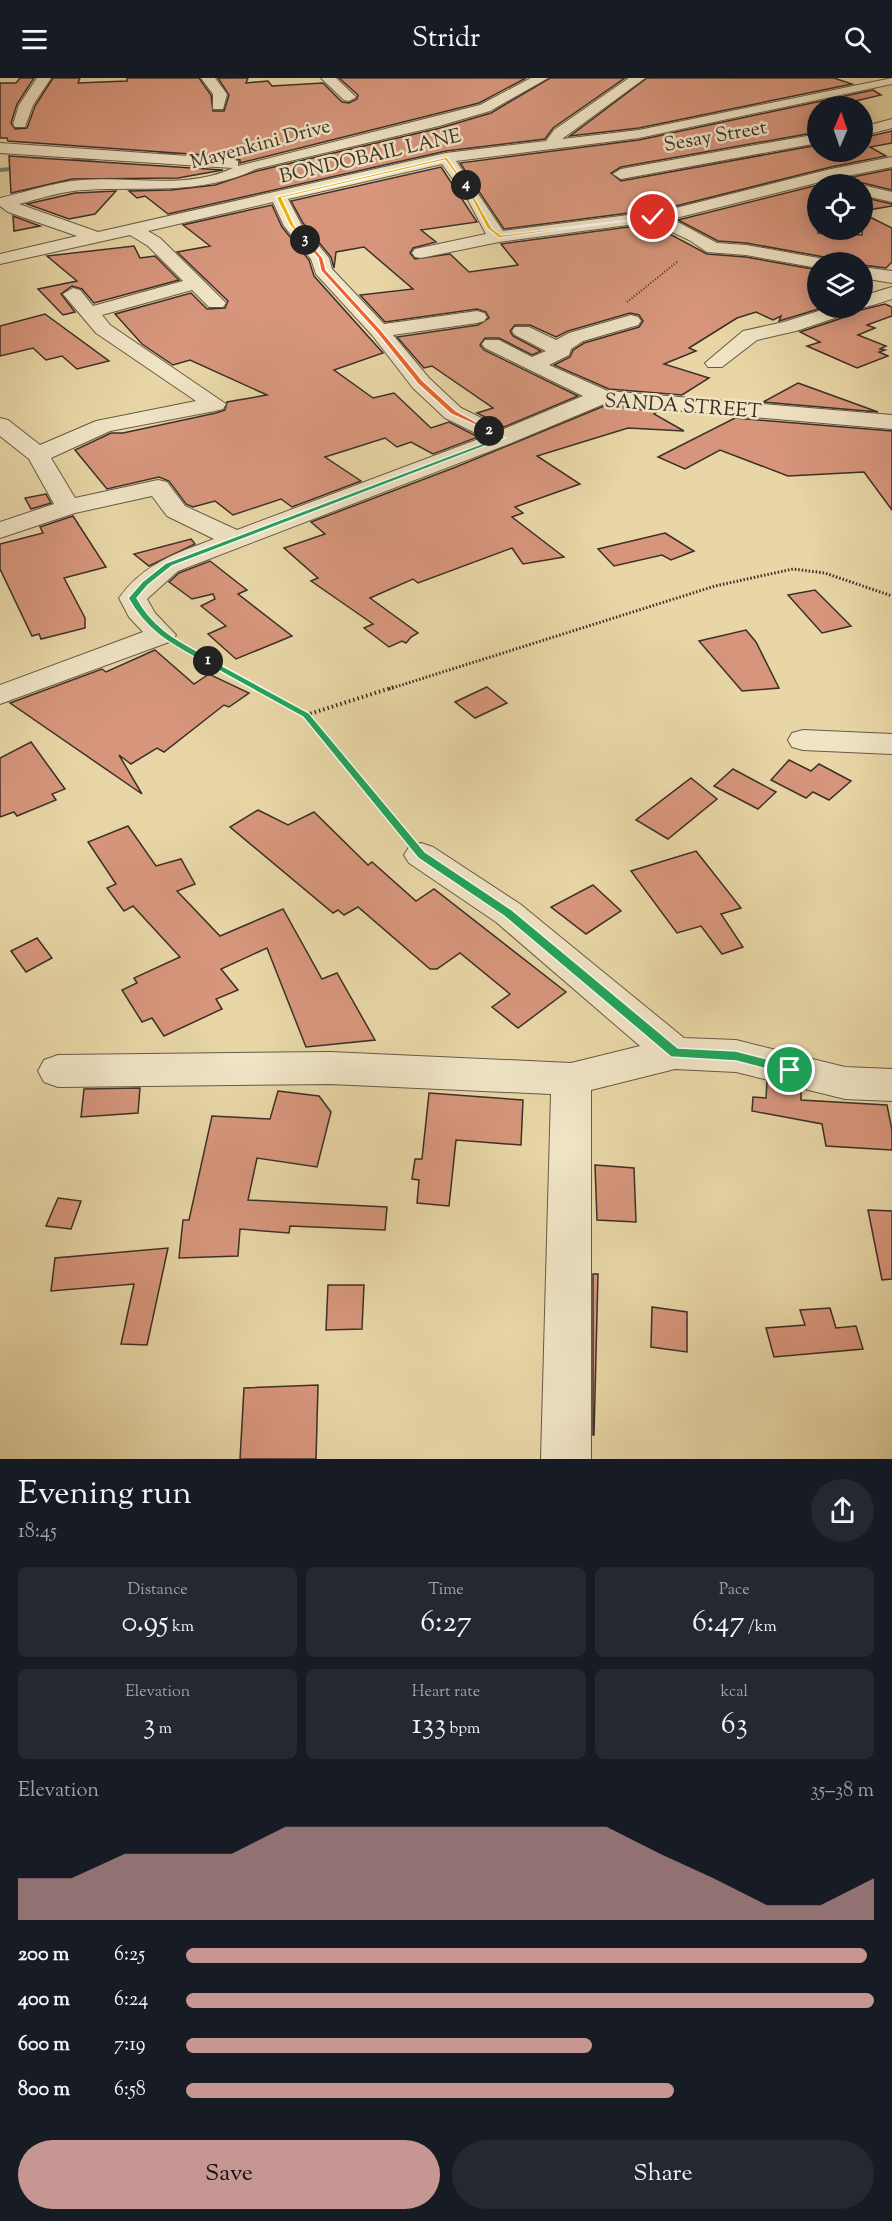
<!DOCTYPE html>
<meta charset="utf-8">
<style>
:root{--surface:#171b24;--page:#242831;--text:#f1f3f6;--muted:#9ea1a6;--accent:#c59692}
body{margin:0;font-family:"Sorts Mill Goudy",serif;background:var(--page);color:var(--text);height:100vh;display:flex;flex-direction:column;font-size:22px;white-space:nowrap}
*{box-sizing:border-box;margin:0}
p{font-size:20px;color:var(--muted)}
.icon{flex:none;width:33px;height:33px;fill:none;stroke:currentColor;stroke-width:2;stroke-linecap:round;stroke-linejoin:round}
.map{position:relative;height:1381px;overflow:hidden}
.side{display:flex;flex-direction:column;background:var(--surface);flex:1}
.side>*{flex:none}
.needle{width:39px;rotate:2deg}
.tools{position:absolute;left:807px;top:18px;display:grid;gap:12px}
.tools a{display:grid;place-items:center;width:66px;height:66px;border-radius:50%;background:var(--surface);box-shadow:0 3px 15px #0003;font-size:30px}
.pin{position:absolute;display:grid;place-items:center;width:51px;height:51px;color:#fff;margin:-26px;border:3px solid #fff;border-radius:50%;box-shadow:0 2px 6px #0007}
.km{position:absolute;width:30px;height:30px;margin:-15px;border-radius:50%;background:#222;color:#fff;font-size:16px;line-height:30px;text-align:center}
.round{display:grid;place-items:center;flex:none;width:63px;height:63px;border-radius:32px;background:var(--page)}
.overview{display:flex;align-items:center;justify-content:space-between;height:102px;padding:0 18px}
h1{font-size:33px;font-weight:600;line-height:45px}
.stats{display:grid;grid-template-columns:repeat(3,1fr);gap:9px;height:102px;padding:6px 18px}
.stats div{display:grid;align-content:center;border-radius:9px;background:var(--page);text-align:center}
.stats b{font-size:30px;font-weight:600}
.stats small{font-size:16px;font-weight:400}
.stats p{font-size:16px}
.chart{height:168px;padding:12px 18px}
.chart p{display:flex;justify-content:space-between}
.chart svg{width:100%;height:108px;margin-top:6px;fill:var(--accent);opacity:.7}
.action{display:flex;gap:12px;margin-top:auto;padding:12px 18px}
.action a{flex:1;height:69px;border-radius:36px;background:var(--accent);color:#111;font-size:24px;font-weight:600;line-height:69px;text-align:center}
.action a+a{background:var(--page);color:var(--text)}
ul{padding:0 18px;list-style:none;font-size:20px}
li{display:grid;grid-template-columns:96px 72px 1fr;align-items:center;height:45px}
li i{height:15px;border-radius:8px;background:var(--accent)}
header{display:flex;justify-content:space-between;align-items:center;height:78px;padding:0 18px;background:var(--surface);font-size:27px;font-weight:600}
.map>svg:first-child{display:block}
</style>
<header><svg class="icon" aria-label="menu" viewBox="0 0 24 24"><path d="M4 6h16M4 12h16M4 18h16"/></svg>Stridr<svg class="icon" aria-label="search" viewBox="0 0 24 24"><circle cx="10" cy="10" r="6"/><path d="M15 15l6 6"/></svg></header>
<div class="map">
<svg width="892" height="1381" viewBox="0 0 892 1381">
<rect width="100%" height="100%" fill="#e8d6a6"/>
<filter id="stains"><feTurbulence type="fractalNoise" baseFrequency=".00333" numOctaves="4"/><feColorMatrix values="0 0 0 0 .2 0 0 0 0 .09 0 0 0 0 .02 0 0 0 .5 -.17"/></filter>
<radialGradient id="worn" r=".72"><stop offset=".6" stop-color="#630" stop-opacity="0"/><stop offset="1" stop-color="#630" stop-opacity=".3"/></radialGradient>
<g fill="none" stroke-linecap="round" stroke-linejoin="round">
<!-- stream -->
<g stroke="#74817a" stroke-width="4">
<polyline points="150,78 181,73"/>
<polyline points="66,84 98,80"/>
<polyline points="0,92 20,90"/>
</g>
</g>
<!-- building -->
<g fill="#d7967c" stroke="#3c3028" stroke-width="1.5">
<polygon points="20,0 34,0 17,26 11,45 15,51 27,50 35,28 53,0 80,0 78,5 127,3 127,0 199,0 211,17 213,33 224,33 229,17 218,0 248,0 246,5 268,3 272,8 323,5 342,24 349,25 357,21 358,17 339,0 526,0 479,25 240,85 240,82 232,79 8,63 7,60 0,60 0,5 16,5"/>
<polygon points="550,0 625,0 553,50 545,61 446,73 168,136 145,118 137,120 129,113 171,112 215,107 257,93 440,50 491,35"/>
<polygon points="647,0 834,0 852,6 639,50 570,58"/>
<polygon points="873,12 881,17 847,25 859,28 818,28 818,54 621,89 611,95 621,103 818,67 818,74 862,74 862,60 892,53 892,65 870,69 886,78 831,89 668,130 504,151 460,85 639,62"/>
<polygon points="9,78 223,92 178,100 72,101 11,115"/>
<polygon points="441,89 477,144 421,152 436,164 413,170 410,175 415,181 450,176 469,194 518,187 501,166 651,146 707,176 746,179 818,192 818,230 822,230 779,243 781,238 773,242 756,234 737,240 689,270 696,273 664,286 709,300 682,317 609,311 554,287 570,279 573,272 584,265 639,249 643,243 639,237 630,235 568,253 556,259 530,247 515,247 510,253 513,258 541,273 532,277 499,260 485,260 480,267 484,272 578,318 504,349 477,335 493,330 432,288 424,290 397,259 478,247 489,240 486,234 477,231 385,244 360,217 413,211 364,169 336,174 334,190 331,179 303,145 291,123"/>
<polygon points="892,91 892,112 863,105 819,106"/>
<polygon points="818,107 818,155 862,157 862,135 892,150 892,184 886,190 862,187 862,184 829,184 824,179 746,165 718,163 678,142"/>
<polygon points="116,113 95,136 69,141 27,126 75,115"/>
<polygon points="862,119 892,126 892,128 862,133"/>
<polygon points="272,127 282,149 309,182 314,198 383,275 334,292 373,320 394,315 431,350 449,344 478,359 433,376 411,364 397,369 385,360 325,379 361,403 292,429 281,421 233,437 215,423 193,429 186,426 169,403 159,399 107,411 75,372 111,355 123,355 216,335 225,332 227,324 267,317 190,282 173,287 142,266 115,236 191,215 207,231 225,230 228,223 177,174 210,168 183,147"/>
<polygon points="13,138 40,148 14,153"/>
<polygon points="134,168 140,180 155,178 179,202 94,225 82,211 72,208 61,216 75,234 63,237 38,211 77,203 47,178"/>
<polygon points="885,226 892,229 892,238 867,247 875,250 858,257 886,268 880,271 885,272 879,274 888,278 857,290 807,268 820,264 800,254 854,236 858,230 861,232"/>
<polygon points="45,236 109,283 77,291 62,278 46,282 33,270 0,278 0,248"/>
<polygon points="798,305 878,334 763,324"/>
<polygon points="604,328 658,333 654,336 684,353 628,350 537,378 580,406 515,429 523,435 512,439 564,479 523,486 512,470 418,505 413,501 370,520 418,555 411,559 406,565 402,563 389,569 364,550 373,546 311,503 318,500 284,470 325,456 311,444 456,389"/>
<polygon points="735,340 892,353 892,432 864,394 788,398 720,372 685,391 658,379"/>
<polygon points="46,416 51,425 31,431 25,420"/>
<polygon points="73,438 106,489 64,500 85,540 85,550 41,561 39,556 32,558 0,491 0,466 43,455 40,449"/>
<polygon points="665,455 694,473 671,482 662,477 614,488 598,471"/>
<polygon points="191,461 195,466 149,488 134,476"/>
<polygon points="210,483 247,512 238,516 292,558 236,581 208,556 226,548 201,528 215,521 213,516 192,521 169,504 179,495"/>
<polygon points="815,512 851,548 822,555 788,517"/>
<polygon points="746,552 756,564 779,610 742,613 699,563"/>
<polygon points="155,572 194,606 209,596 249,615 229,629 224,627 164,674 157,670 131,686 119,677 142,716 10,625 102,591 106,594"/>
<polygon points="487,609 507,625 475,640 455,624"/>
<polygon points="31,664 65,711 52,716 56,722 17,738 14,734 0,739 0,680"/>
<polygon points="789,682 811,693 819,686 851,703 829,722 813,714 806,720 771,702"/>
<polygon points="733,691 776,714 758,731 714,708"/>
<polygon points="691,700 717,721 668,761 636,742"/>
<polygon points="258,732 288,747 314,734 368,787 372,784 416,823 434,811 566,914 518,950 492,929 510,916 460,875 437,891 430,891 358,829 344,837 338,832 333,835 230,749"/>
<polygon points="128,748 156,788 181,781 195,806 177,813 220,858 283,831 322,901 337,895 375,962 306,969 267,870 221,891 238,912 216,921 222,931 164,958 152,940 142,944 122,912 137,905 134,900 180,879 133,828 124,833 107,810 116,806 88,764"/>
<polygon points="696,773 741,830 721,836 743,869 722,876 701,848 677,855 631,793"/>
<polygon points="593,807 621,833 586,856 551,829"/>
<polygon points="37,860 52,880 26,894 11,873"/>
<polygon points="767,1004 801,1012 801,1022 887,1027 892,1052 892,1072 826,1068 822,1046 752,1033 753,1019 766,1020"/>
<polygon points="140,1010 138,1035 81,1039 84,1011"/>
<polygon points="278,1013 319,1018 331,1034 317,1089 257,1080 248,1122 387,1129 385,1152 290,1148 289,1155 240,1151 238,1178 179,1180 183,1142 189,1142 212,1038 270,1041"/>
<polygon points="429,1015 523,1022 521,1067 456,1062 449,1128 417,1125 419,1102 412,1101 415,1081 422,1081"/>
<polygon points="595,1087 634,1090 636,1144 597,1142"/>
<polygon points="58,1120 81,1123 71,1151 46,1148"/>
<polygon points="868,1132 892,1133 892,1201 882,1202"/>
<polygon points="168,1170 147,1267 121,1266 134,1206 51,1213 55,1180"/>
<polygon points="593,1196 598,1196 594,1357 593,1357"/>
<polygon points="328,1207 364,1207 362,1251 326,1252"/>
<polygon points="652,1229 687,1234 687,1274 651,1269"/>
<polygon points="830,1230 836,1250 856,1248 863,1271 774,1279 766,1250 805,1247 800,1232"/>
<polygon points="318,1307 316,1381 240,1381 244,1310"/>
</g>
<g fill="none" stroke-linecap="round" stroke-linejoin="round">
<defs>
<g id="minor">
<polygon points="37,0 51,0 33,27 25,49 15,49 13,46 19,27"/>
<polygon points="201,0 215,0 227,16 223,31 213,31 213,16"/>
<polygon points="321,0 336,0 356,19 349,23 344,22"/>
<path d="M531,0H548L490,33L439,48L256,91C201,118 142,108 83,112C62,113 39,121 19,126L98,154L446,75L546,63L554,52L629,0H645L562,61L639,52L892,0V6L639,60L456,83L503,153L668,132L831,91L892,79V89L832,101L672,141L717,165L746,167L824,181L827,184H818V190L746,177L707,174L689,162L651,144L499,164L421,180L415,179L412,175L415,171L486,156L468,122L442,86L288,121L301,146L329,180L332,191L384,246L477,233L484,235L487,239L484,243L477,245L393,257L429,300L461,330L504,351L583,318L485,270L482,266L485,262H499L532,279L546,273L515,257L512,253L515,249H529L556,262L569,255L631,237L638,239L641,243L638,247L583,263L571,271L569,277L549,287L608,313L892,337V351L604,326L511,365L178,493L147,521L155,535L176,557L172,563L0,626V607L143,554L129,539L119,520C143,486 177,475 214,461L167,438L152,418L75,435L0,460V444L54,426L29,381L0,358V340L8,342L40,367L96,343L196,323L96,255L63,216L73,210L80,212L93,228L183,203L148,168L130,157L0,186V176L77,158L8,134L0,128V120C26,114 55,104 82,102C130,98 188,112 233,90L0,75V65L232,81L238,83V88L480,27ZM273,124L284,148L311,181L316,196L372,257L413,310L445,340L484,359L237,452L185,428L167,404L158,402L75,420L51,380L110,353L215,333L223,331L226,326L110,247L102,237L192,212L209,229H223L226,225L160,160L148,153Z"/>
<polygon points="892,41 892,50 862,58 862,49"/>
<polygon points="818,56 818,65 621,101 613,96 621,91"/>
<polygon points="862,107 892,114 892,124 862,117"/>
<polygon points="862,189 892,193 892,205 862,200"/>
<path d="M892,209V221C882,224 871,228 861,230L862,218Z"/>
<polygon points="828,230 856,230 853,234 796,253 757,262 722,289 708,289 705,285 743,253 784,244"/>
<polygon points="803,652 892,656 892,676 803,672 792,669 788,662 792,655"/>
<polygon points="421,765 433,769 520,826 684,960 736,962 845,989 892,991 892,1023 845,1021 736,994 675,991 591,1012 591,1381 541,1381 551,1016 330,1006 58,1009 44,1004 38,993 44,982 58,977 330,974 571,985 640,968 496,844 409,785 404,777 409,769"/>
</g>
</defs>
<!-- minor casing -->
<use href="#minor" stroke="#675a48" stroke-width="2"/>
<!-- path-far2 -->
<polyline stroke="#3c3028" stroke-width="2" stroke-dasharray="1 2" stroke-linecap="butt" points="627,224 677,184"/>
<!-- path-far1 -->
<g stroke="#3c3028" stroke-width="3" stroke-dasharray="1.5 2" stroke-linecap="butt">
<polyline points="184,569 259,611"/>
<polyline points="389,611 715,508 793,491 825,495 892,518"/>
</g>
<!-- path -->
<g stroke="#3c3028" stroke-width="4" stroke-dasharray="1.5 3" stroke-linecap="butt">
<polyline points="256,609 306,637 405,757"/>
<polyline points="306,637 394,609"/>
</g>
<!-- minor -->
<use href="#minor" fill="#f0e4c5" fill-rule="evenodd"/>
</g>
<!-- split-1 -->
<polygon fill="#22a559" stroke="#fff" stroke-width="1.5" points="208,580 309,635 425,774 512,832 678,970 736,973 795,988 795,995 790,997 736,983 671,979 504,838 418,780 303,639 205,585 204,583"/>
<!-- split-2 -->
<path fill="#22a559" stroke="#fff" stroke-width="1.5" d="M489,351L506,360L172,488L148,507L137,520C154,552 181,564 212,581V585H205C171,566 148,555 128,520L142,504L166,485L497,360L486,354Z"/>
<!-- split-3 -->
<polygon fill="#f0652b" stroke="#fff" stroke-width="1.5" points="307,161 323,180 326,192 381,252 423,303 456,333 491,352 491,354 451,336 418,306 377,255 321,193 318,180 302,162"/>
<!-- split-4 -->
<polygon fill="#f5b400" stroke="#fff" stroke-width="1.5" points="447,79 467,108 464,108 445,82 282,120 295,148 307,162 305,164 290,148 276,119"/>
<!-- split-5 -->
<polygon fill="#f5b400" stroke="#fff" stroke-width="1.5" points="464,106 467,106 492,150 501,157 655,139 499,160 487,150"/>
<g text-anchor="middle" stroke-width="5" stroke-linejoin="round" paint-order="stroke">
<!-- far-street labels -->
<g font-size="20" fill="#3c3028" stroke="#f0e4c5">
<text transform="translate(715 57) rotate(-10)" y="7">Sesay Street</text>
<text transform="translate(260 65) rotate(-15)" y="7">Mayenkini Drive</text>
<text transform="translate(370 77) rotate(-13)" y="7">BONDOBAIL LANE</text>
<text transform="translate(683 327) rotate(4)" y="7">SANDA STREET</text>
</g>
</g>
<rect width="100%" height="100%" filter="url(#stains)"/>
<rect width="100%" height="100%" fill="url(#worn)"/>
</svg>
<div class="tools">
<a><svg class="needle" viewBox="-14 -14 28 28"><path d="M0-13l5 13h-10z" fill="#e53935"/><path d="M0 13l5-13h-10z" fill="#9ea1a6"/></svg></a>
<a><svg class="icon" aria-label="locate" viewBox="0 0 24 24"><circle cx="12" cy="12" r="6"/><path d="M12 2v4M12 18v4M2 12h4M18 12h4"/></svg></a>
<a><svg class="icon" aria-label="layers" viewBox="0 0 24 24"><path d="M12 4l9 5-9 5-9-5zM3 14l9 5 9-5"/></svg></a>
</div>
<div class="pin" style="left:790px;top:992px;background:#1e9e55"><svg class="icon" aria-label="arrive" viewBox="0 0 24 24"><path d="M6 21V4h12l-3 4 3 4H6"/></svg></div>
<div class="pin" style="left:653px;top:139px;background:#d93025"><svg class="icon" aria-label="check" viewBox="0 0 24 24"><path d="M5 12l5 5 9-10"/></svg></div>
<b class="km" style="left:208px;top:583px">1</b>
<b class="km" style="left:489px;top:353px">2</b>
<b class="km" style="left:305px;top:162px">3</b>
<b class="km" style="left:466px;top:107px">4</b>
</div>
<section class="side">
<div class="overview"><div><h1>Evening run</h1><p>18:45</p></div><a class="round"><svg class="icon" aria-label="share" viewBox="0 0 24 24"><path d="M12 15V3M7 8l5-5 5 5M5 13v7h14v-7"/></svg></a></div>
<div class="stats">
<div><p>Distance</p><b>0.95<small> km</small></b></div>
<div><p>Time</p><b>6:27</b></div>
<div><p>Pace</p><b>6:47<small> /km</small></b></div>
</div>
<div class="stats">
<div><p>Elevation</p><b>3<small> m</small></b></div>
<div><p>Heart rate</p><b>133<small> bpm</small></b></div>
<div><p>kcal</p><b>63</b></div>
</div>
<div class="chart"><p><span>Elevation</span>35–38 m</p>
<svg viewBox="0 0 160 44" preserveAspectRatio="none"><path d="M0 44V27L10 27L20 17L30 17L40 17L50 6L60 6L70 6L80 6L90 6L100 6L110 6L120 17L130 27L140 38L150 38L160 27V44z"/></svg>
</div>
<ul>
<li><b>200 m</b>6:25<i style="width:99%"></i></li>
<li><b>400 m</b>6:24<i style="width:100%"></i></li>
<li><b>600 m</b>7:19<i style="width:59%"></i></li>
<li><b>800 m</b>6:58<i style="width:71%"></i></li>
</ul>
<div class="action"><a>Save</a><a>Share</a></div>
</section>
